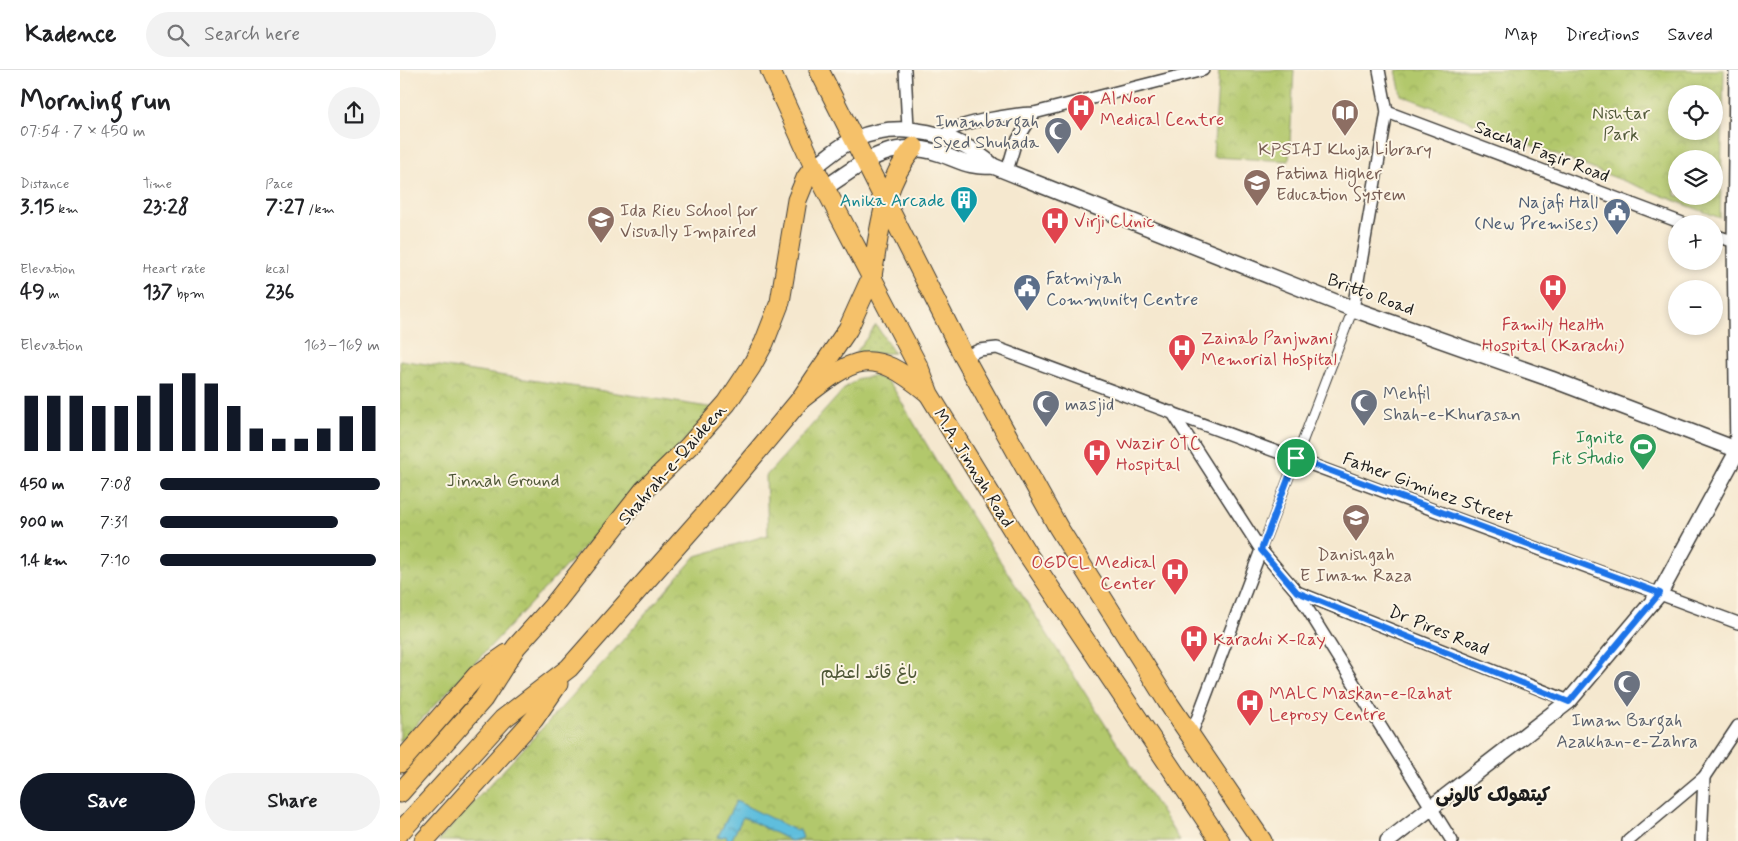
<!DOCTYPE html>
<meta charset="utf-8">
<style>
:root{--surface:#fff;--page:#f2f2f2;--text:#202124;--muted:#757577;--line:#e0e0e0;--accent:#111827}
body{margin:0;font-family:Mynerve,"Playpen Sans Arabic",sans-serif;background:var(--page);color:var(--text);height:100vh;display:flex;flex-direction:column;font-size:19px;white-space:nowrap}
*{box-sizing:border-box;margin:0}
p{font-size:16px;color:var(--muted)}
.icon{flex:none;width:28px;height:28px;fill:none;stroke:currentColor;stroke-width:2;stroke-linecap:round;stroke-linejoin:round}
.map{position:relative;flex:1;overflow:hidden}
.panel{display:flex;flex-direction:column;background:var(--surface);width:400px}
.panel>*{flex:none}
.buttons{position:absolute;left:1268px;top:15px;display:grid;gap:10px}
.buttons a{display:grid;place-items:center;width:55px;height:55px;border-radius:50%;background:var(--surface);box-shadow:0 2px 8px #0003;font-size:25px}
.pin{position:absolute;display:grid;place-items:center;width:42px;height:42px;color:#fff;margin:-21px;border:2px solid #fff;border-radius:50%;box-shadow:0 1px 5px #0007}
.round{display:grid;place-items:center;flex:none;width:52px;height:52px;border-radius:26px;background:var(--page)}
.overview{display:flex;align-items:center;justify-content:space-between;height:85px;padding:0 20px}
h1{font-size:28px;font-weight:800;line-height:38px}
.metrics{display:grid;grid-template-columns:repeat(3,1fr);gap:8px;height:85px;padding:5px 20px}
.metrics div{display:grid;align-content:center}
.metrics b{font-size:21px;font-weight:800}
.metrics small{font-size:14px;font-weight:400}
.metrics p{font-size:14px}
.chart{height:140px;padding:10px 20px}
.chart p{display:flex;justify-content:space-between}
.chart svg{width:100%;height:90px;margin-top:5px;stroke:var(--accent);stroke-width:6}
.button{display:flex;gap:10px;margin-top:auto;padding:10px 20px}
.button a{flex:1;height:58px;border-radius:30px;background:var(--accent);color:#fff;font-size:20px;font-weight:800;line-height:58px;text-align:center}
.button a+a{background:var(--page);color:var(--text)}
ul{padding:0 20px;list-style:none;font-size:16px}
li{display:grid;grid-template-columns:80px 60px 1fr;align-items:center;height:38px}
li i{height:12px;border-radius:6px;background:var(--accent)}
header{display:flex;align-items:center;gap:30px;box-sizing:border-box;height:70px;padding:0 25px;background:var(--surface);border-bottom:1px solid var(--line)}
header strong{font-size:24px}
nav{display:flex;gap:28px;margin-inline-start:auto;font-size:18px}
.search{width:350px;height:45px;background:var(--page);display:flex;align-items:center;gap:12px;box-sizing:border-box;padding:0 18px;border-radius:28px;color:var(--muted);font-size:19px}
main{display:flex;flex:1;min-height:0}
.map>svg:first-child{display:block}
</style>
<header>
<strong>Kadence</strong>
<div class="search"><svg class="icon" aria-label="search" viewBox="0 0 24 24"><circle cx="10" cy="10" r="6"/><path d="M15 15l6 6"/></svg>Search here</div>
<nav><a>Map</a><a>Directions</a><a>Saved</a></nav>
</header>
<main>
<section class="panel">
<div class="overview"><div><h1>Morning run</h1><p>07:54 · 7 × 450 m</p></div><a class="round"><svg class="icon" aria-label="share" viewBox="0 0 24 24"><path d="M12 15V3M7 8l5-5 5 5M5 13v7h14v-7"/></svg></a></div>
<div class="metrics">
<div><p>Distance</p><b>3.15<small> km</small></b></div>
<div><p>Time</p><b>23:28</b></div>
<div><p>Pace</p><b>7:27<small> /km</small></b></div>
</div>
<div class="metrics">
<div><p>Elevation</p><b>49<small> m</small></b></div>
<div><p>Heart rate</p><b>137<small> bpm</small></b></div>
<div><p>kcal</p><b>236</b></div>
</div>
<div class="chart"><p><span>Elevation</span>163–169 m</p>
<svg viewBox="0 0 160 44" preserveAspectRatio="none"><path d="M5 44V17M15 44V17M25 44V17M35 44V22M45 44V22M55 44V17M65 44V11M75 44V6M85 44V11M95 44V22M105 44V33M115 44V38M125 44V38M135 44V33M145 44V27M155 44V22"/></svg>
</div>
<ul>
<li><b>450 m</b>7:08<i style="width:100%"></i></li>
<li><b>900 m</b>7:31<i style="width:81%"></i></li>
<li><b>1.4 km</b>7:10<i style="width:98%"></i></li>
</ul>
<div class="button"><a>Save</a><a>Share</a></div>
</section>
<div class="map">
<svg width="1338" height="771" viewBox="0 0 1338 771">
<defs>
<pattern id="grass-dots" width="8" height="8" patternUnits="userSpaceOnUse" patternTransform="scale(1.25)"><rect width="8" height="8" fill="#b2c86c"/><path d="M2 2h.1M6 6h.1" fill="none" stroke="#98ab5d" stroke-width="1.8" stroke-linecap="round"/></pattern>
<pattern id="park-crowns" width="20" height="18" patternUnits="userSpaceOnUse" patternTransform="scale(1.25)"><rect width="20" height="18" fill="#b2c86c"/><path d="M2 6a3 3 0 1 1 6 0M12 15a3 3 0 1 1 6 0" fill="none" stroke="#98ab5d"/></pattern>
<pattern id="water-ripples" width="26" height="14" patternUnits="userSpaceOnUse" patternTransform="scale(1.25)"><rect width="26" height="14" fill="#5ebedd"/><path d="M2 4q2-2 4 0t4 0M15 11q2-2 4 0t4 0" fill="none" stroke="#4d9ab2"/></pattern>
</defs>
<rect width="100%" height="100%" fill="#fcf5e5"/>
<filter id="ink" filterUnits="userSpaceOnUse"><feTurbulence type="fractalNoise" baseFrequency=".02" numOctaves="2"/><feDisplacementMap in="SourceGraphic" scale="10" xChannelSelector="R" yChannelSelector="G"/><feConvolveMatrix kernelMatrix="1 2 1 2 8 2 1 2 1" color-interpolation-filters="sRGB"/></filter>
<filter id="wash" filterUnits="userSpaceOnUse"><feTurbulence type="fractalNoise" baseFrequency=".0096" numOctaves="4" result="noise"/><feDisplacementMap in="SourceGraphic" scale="20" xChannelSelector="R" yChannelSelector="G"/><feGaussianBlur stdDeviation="1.12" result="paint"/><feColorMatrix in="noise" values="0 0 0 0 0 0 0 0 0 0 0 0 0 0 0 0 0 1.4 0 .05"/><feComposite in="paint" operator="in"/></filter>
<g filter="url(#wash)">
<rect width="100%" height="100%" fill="#f5e8cf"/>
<!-- grass -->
<polygon fill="url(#grass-dots)" stroke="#677244" points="476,255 494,283 455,284"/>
<!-- park -->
<g fill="url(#park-crowns)" stroke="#677244" fill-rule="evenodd">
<polygon points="819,0 894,0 889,91 813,87"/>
<path d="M996,0H1324L1320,148L1001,25ZM1276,24H1314V61H1276ZM1276,89H1314V126H1276Z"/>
<polygon points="0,290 315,338 0,672"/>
<polygon points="473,306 484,309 492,316 543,402 780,771 38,771 209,586 296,486 368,465 366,406 446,317 460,308"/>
</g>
<!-- water -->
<polygon fill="url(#water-ripples)" stroke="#3d6d7c" points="336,731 395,760 400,759 403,768 391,771 343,747 331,771 328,771 326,766 317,768"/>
</g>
<g filter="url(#ink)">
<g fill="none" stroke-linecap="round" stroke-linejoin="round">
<defs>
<polyline id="pedestrian" points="861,480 953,239"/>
<g id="minor">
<polyline points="505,0 508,58"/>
<polyline points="987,42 1285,154"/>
<path d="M537,83C540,76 542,68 548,62C560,52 617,43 634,43L803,0"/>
<polyline points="607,101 615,74 634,43"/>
<polyline points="1314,165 1338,173"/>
<polyline points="953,239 987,42 979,0"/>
<polyline points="564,287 579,280 597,278 1338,553"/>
<polyline points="772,342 861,480 897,522 1052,771"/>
<polyline points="897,522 1169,631"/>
<polyline points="791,665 861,480"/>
<polyline points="1228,771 1304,707 1338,656"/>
<polyline points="1301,771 1304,707"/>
</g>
<g id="tertiary">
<path d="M414,97C427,88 440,75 455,69C502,49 556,63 593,96L953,239L1151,309L1338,380"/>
<path d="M425,118C462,93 491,68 538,83C560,90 568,98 593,96"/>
<polyline points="988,771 1169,631 1260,523 1338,380 1335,173 1337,0"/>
</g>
<g id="primary">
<polyline points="0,693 77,605 107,584"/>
<polyline points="0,723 83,629 116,577 152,537 244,420 289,376 327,333 351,297 364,273 380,232 397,130 406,108 414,97"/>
<polyline points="0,762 103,649 169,598 305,444 400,330 448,259 472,206"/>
<polyline points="24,771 134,649 158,614"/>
</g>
<g id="trunk">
<polyline points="370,0 414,97 519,298 529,324 628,485 820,771"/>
<polyline points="419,0 564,287 658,457 767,631 862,771"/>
<path d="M472,206C480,159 482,116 514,77"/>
<path d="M400,330C456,286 470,275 528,323"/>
</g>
</defs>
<!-- pedestrian casing -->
<use href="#pedestrian" stroke="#3d3b37" stroke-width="11"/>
<!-- minor casing -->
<use href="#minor" stroke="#3d3b37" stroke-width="14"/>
<!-- tertiary casing -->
<use href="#tertiary" stroke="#3d3b37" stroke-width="18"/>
<!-- primary casing -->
<use href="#primary" stroke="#3d3b37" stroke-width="21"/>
<!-- trunk casing -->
<use href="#trunk" stroke="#3d3b37" stroke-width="21"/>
<!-- pedestrian -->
<use href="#pedestrian" stroke="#fff" stroke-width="9"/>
<!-- minor -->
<use href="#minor" stroke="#fff" stroke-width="11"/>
<!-- tertiary -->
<use href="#tertiary" stroke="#fff" stroke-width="15"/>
<!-- primary -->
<use href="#primary" stroke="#f5c16b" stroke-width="19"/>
<!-- trunk -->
<use href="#trunk" stroke="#f5c16b" stroke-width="19"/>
</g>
</g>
<g fill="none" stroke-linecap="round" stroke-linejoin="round" filter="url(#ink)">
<defs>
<polygon id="route" points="896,388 1260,523 1169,632 897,522 861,480"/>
</defs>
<!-- route casing -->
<use href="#route" stroke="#fff" stroke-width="10"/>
<!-- route -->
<use href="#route" stroke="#1a73e8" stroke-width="6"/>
</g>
<!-- icons -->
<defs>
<symbol id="hospital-pin" viewBox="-11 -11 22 30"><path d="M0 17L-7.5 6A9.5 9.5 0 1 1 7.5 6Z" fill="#e0444e" stroke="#fcf5e5"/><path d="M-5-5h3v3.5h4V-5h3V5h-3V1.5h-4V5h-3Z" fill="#fff"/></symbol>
<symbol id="library-pin" viewBox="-11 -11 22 30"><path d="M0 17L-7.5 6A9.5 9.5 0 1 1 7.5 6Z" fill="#8d6e63" stroke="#fcf5e5"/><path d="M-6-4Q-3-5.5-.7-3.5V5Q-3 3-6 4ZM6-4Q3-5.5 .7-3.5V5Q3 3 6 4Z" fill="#fff"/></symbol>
<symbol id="mosque-pin" viewBox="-11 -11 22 30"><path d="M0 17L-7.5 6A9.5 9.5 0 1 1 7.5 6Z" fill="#6b7280" stroke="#fcf5e5"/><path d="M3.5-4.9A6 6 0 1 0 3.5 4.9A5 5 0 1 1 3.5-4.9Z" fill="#fff"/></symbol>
<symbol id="university-pin" viewBox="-11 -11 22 30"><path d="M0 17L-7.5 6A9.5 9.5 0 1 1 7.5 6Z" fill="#8d6e63" stroke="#fcf5e5"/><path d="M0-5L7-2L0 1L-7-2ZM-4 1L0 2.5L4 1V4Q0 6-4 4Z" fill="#fff"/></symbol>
<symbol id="building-pin" viewBox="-11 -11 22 30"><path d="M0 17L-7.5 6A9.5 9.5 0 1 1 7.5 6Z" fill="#0f9aa8" stroke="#fcf5e5"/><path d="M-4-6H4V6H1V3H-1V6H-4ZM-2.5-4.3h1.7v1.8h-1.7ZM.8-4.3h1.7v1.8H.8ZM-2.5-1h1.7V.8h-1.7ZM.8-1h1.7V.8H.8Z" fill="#fff"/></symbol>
<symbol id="civic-pin" viewBox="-11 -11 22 30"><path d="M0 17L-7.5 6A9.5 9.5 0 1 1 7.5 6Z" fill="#5c6f8a" stroke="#fcf5e5"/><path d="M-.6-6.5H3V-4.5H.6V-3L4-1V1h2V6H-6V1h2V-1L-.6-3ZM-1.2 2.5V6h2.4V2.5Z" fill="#fff"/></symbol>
<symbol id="stadium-pin" viewBox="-11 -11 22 30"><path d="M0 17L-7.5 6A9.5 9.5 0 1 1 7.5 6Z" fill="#2e9e5b" stroke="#fcf5e5"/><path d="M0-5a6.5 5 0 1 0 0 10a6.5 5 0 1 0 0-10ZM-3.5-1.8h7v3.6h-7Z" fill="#fff"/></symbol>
<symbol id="school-pin" viewBox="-11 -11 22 30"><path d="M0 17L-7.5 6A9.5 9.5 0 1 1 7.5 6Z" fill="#8d6e63" stroke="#fcf5e5"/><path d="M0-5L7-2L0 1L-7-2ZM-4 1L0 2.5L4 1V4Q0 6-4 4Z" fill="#fff"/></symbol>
</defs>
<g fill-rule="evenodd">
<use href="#hospital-pin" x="665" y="22" width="32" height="43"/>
<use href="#library-pin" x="929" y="27" width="32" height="43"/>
<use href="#mosque-pin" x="642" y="45" width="32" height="43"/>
<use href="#university-pin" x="841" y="97" width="32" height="43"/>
<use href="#building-pin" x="548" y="114" width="32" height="43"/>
<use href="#civic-pin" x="1201" y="126" width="32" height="43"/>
<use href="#university-pin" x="185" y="134" width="32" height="43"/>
<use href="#hospital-pin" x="639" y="135" width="32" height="43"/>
<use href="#civic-pin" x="611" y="202" width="32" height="43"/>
<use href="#hospital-pin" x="1137" y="202" width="32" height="43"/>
<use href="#hospital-pin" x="766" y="262" width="32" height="43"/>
<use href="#mosque-pin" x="948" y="317" width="32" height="43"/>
<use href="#mosque-pin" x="630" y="318" width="32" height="43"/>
<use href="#stadium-pin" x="1227" y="361" width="32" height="43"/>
<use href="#hospital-pin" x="681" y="367" width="32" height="43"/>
<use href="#school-pin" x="940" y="432" width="32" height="43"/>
<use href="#hospital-pin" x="759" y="486" width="32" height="43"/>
<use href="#hospital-pin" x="778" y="553" width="32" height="43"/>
<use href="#mosque-pin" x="1211" y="598" width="32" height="43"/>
<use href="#hospital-pin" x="834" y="617" width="32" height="43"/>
</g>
<g text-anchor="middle" stroke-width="4" stroke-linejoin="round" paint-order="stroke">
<!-- health labels -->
<g font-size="18" fill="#be3a42" stroke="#fcf5e5" text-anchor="start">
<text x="700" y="34">Al Noor<tspan x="700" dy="21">Medical Centre</tspan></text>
<text x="674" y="157">Virji Clinic</text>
<text x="1153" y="260" text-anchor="middle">Family Health<tspan x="1153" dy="21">Hospital (Karachi)</tspan></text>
<text x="801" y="274">Zainab Panjwani<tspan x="801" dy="21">Memorial Hospital</tspan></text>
<text x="716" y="379">Wazir OTC<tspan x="716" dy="21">Hospital</tspan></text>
<text x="756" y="498" text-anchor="end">OGDCL Medical<tspan x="756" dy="21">Center</tspan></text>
<text x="813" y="575">Karachi X-Ray</text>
<text x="869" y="629">MALC Maskan-e-Rahat<tspan x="869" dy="21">Leprosy Centre</tspan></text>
</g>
<!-- park labels -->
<g font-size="18" fill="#505838" stroke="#fcf5e5">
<text x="1221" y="49">Nishtar<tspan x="1221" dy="21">Park</tspan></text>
<text x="103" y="416">Jinnah Ground</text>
<text x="469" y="608">باغ قائد اعظم</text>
</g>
<!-- worship labels -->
<g font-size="18" fill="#5b616d" stroke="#fcf5e5" text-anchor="start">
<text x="639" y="57" text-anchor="end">Imambargah<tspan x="639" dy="21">Syed Shuhada</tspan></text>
<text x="983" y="329">Mehfil<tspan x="983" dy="21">Shah-e-Khurasan</tspan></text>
<text x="665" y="340">masjid</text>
<text x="1227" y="656" text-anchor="middle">Imam Bargah<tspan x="1227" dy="21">Azakhan-e-Zahra</tspan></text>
</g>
<!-- education labels -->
<g font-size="18" fill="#785e54" stroke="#fcf5e5">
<text x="945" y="85">KPSIAJ Khoja Library</text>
<text x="876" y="109" text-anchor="start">Fatima Higher<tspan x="876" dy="21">Education System</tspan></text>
<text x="220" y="146" text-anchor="start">Ida Rieu School for<tspan x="220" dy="21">Visually Impaired</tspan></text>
<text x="956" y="490">Danishgah<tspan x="956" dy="21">E Imam Raza</tspan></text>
</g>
<!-- street labels -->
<g font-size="18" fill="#1c1c1c" stroke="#fcf5e5">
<text transform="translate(1142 81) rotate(21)" y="6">Sacchal Faqir Road</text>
<text transform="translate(971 224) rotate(20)" y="6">Britto Road</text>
<text transform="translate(272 394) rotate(-49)" y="6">Shahrah-e-Qaideen</text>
<text transform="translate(574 398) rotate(58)" y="6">M.A. Jinnah Road</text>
<text transform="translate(1028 418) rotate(20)" y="6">Father Giminez Street</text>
<text transform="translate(1039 560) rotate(22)" y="6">Dr Pires Road</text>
</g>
<!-- culture labels -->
<g font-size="18" fill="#0d838f" stroke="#fcf5e5" text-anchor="end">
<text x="545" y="136">Anika Arcade</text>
</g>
<!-- service labels -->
<g font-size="18" fill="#4e5e75" stroke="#fcf5e5" text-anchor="end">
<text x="1198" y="138">Najafi Hall<tspan x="1198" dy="21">(New Premises)</tspan></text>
<text x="646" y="214" text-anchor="start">Fatmiyah<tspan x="646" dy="21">Community Centre</tspan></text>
</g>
<!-- leisure labels -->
<g font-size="18" fill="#27864d" stroke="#fcf5e5" text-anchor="end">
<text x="1224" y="373">Ignite<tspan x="1224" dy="21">Fit Studio</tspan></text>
</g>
<!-- neighbourhood labels -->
<g font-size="19" font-weight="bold" fill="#1c1c1c" stroke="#fcf5e5">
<text x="1093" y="731">کیتھولک کالونی</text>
</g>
</g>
</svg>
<div class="buttons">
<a><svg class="icon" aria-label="locate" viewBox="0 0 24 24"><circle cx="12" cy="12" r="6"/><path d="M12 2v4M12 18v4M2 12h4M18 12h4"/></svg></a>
<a><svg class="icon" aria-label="layers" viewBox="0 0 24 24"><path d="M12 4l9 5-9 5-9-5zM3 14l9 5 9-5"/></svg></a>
<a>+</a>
<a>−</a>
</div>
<div class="pin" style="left:896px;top:388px;background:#1e9e55"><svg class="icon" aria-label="arrive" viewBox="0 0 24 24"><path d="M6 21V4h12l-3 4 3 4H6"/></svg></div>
</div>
</main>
